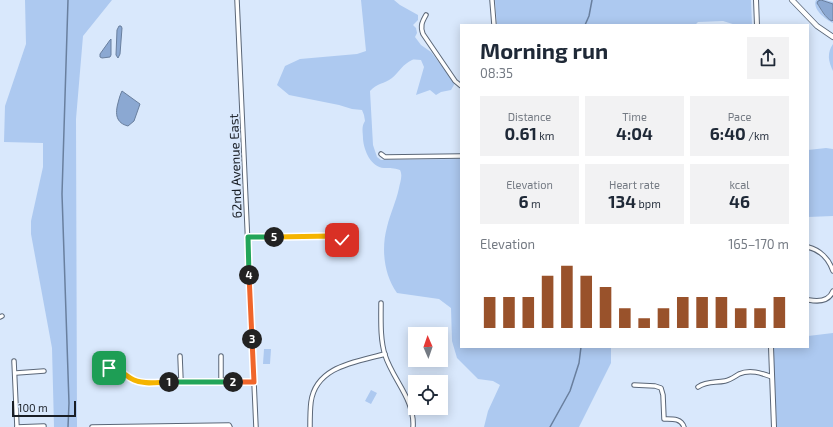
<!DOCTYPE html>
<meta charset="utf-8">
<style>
:root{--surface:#fff;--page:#f2f2f3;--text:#1f2937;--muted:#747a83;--accent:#99522b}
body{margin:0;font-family:"Exo 2",sans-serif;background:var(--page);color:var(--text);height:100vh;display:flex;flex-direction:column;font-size:15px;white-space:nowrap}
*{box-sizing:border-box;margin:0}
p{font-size:13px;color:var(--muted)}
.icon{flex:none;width:22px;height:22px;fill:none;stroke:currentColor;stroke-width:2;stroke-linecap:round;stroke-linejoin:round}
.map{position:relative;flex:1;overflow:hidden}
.panel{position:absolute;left:460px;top:24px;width:349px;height:324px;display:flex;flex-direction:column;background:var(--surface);border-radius:0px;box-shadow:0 2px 10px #0003}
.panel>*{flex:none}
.needle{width:26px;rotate:358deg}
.controls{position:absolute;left:408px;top:327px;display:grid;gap:8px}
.controls a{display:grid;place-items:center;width:40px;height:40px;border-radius:0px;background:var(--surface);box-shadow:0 2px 10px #0003;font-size:20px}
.scale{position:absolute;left:12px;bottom:10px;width:64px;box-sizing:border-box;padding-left:4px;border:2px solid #191e25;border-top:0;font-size:11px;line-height:14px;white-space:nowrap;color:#191e25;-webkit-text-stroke:3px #d9e8fc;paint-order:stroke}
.pin{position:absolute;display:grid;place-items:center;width:34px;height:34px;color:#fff;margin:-17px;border-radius:8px;box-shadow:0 2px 6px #0006}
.km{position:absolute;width:20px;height:20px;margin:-10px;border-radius:50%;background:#222;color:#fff;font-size:11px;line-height:20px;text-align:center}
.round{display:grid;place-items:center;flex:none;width:42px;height:42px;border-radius:0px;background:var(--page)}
.headline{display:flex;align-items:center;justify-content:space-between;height:68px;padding:0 20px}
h1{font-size:22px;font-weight:700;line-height:30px}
.metrics{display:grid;grid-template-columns:repeat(3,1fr);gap:6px;height:68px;padding:4px 20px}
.metrics div{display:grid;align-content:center;border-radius:0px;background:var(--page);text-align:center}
.metrics b{font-size:17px;font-weight:700}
.metrics small{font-size:11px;font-weight:400}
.metrics p{font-size:11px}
.chart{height:112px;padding:8px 20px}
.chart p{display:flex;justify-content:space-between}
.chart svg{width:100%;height:72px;margin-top:4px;stroke:var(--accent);stroke-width:6}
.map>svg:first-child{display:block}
</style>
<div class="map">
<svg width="833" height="427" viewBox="0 0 833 427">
<rect width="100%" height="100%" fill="#d9e8fc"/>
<!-- green -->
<g fill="#adc9f0">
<polygon points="25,0 112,0 83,36 76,119 77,427 54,427 52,348 31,234 31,221 43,167 43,143 4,142 5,106 26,44"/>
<path d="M361,0H394L400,5L418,15V20L413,25L416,28L417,33L415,37L421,45L431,52L455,83L451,90L441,92L436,95L430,90L416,95L424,67L421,60C418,60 414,59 412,60C403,64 399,72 392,78C384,84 377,83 370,91L373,145L377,157L381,160L461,159V347H611V363L579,427H484L488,411L500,385L493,381L478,379L457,358L452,341L451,308L439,299L397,293C384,275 381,249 387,227C390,214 396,202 399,188C400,182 403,176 400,170C393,168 391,168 384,168C371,167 364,151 363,139C363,132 361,127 365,121L364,115L362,110L352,109L339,105L289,95L277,85L285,66L300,59L357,54L366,51Z"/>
<polygon points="495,0 751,0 752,25 736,25 723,21 698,22 695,25 497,25"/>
<path d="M816,0H825L833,2V4L821,0L817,3C820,9 825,20 833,20V23C825,19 812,9 816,0Z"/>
<path d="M833,44V71C828,61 827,53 833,44Z"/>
<polygon points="826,148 833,149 833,216 808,217 808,150"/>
<polygon points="833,333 833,427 777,427 773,347 808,347 808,336"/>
<polygon points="264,349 271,349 270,364 263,364"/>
<polygon points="371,390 377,393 371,404 365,401"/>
</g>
<!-- water -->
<g fill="#8ba8d2" stroke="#697f9e">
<path d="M821,0L833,4V20L832,21C825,18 821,9 817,3L818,1Z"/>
<polygon points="119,26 121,26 122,28 120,54 118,58 116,55 117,30"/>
<polygon points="111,39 111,55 110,57 102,58 100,57 100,54 110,40"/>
<path d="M122,91L140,104L134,121L128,126C116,123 115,114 118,103C119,99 120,95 122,91Z"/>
</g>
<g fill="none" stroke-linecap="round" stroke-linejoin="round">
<!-- stream -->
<g stroke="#697f9e" stroke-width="1.5">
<polyline points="68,0 62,194 69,403 68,427"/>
<polyline points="585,25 589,16 592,0"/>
<polyline points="550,427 570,391 579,363 581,347"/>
</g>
<defs>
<g id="minor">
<polyline points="237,0 256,427"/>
<polyline points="492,0 494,25"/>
<path d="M426,15C422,22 420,26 423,34L455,81L461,86"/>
<polyline points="381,154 385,157 461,156"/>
<polyline points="248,237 332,236 342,239"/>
<path d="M808,247C820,250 829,259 833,271"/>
<path d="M809,300C819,302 829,301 833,291"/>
<path d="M381,303C381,320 380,339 385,355C393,380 415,400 413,427"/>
<polyline points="0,317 2,316"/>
<polyline points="180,356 181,381"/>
<polyline points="221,356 221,381"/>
<polyline points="14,361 17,427"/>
<polyline points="98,367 119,370 134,380 138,382 221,381 254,382"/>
<polyline points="16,373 44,371"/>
<path d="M634,385L655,386L661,388L663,395L664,419C672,419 681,418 684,427"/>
<path d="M698,387C707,381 715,383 725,381C730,380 734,377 739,374C750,369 761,373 772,377"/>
<polyline points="17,427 44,426"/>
<polyline points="92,427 229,425 230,427"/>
<path d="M310,427C310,419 310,410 311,402C316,366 356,362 385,354"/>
</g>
<g id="tertiary">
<polyline points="756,0 757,25"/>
<polyline points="771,347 774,427"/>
</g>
<polyline id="secondary" points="792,0 817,26 833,37"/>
</defs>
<!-- minor casing -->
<use href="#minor" stroke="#5b6778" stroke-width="5.5"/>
<!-- tertiary casing -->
<use href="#tertiary" stroke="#5b6778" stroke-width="6"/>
<!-- secondary casing -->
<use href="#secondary" stroke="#5b6778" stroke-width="6"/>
<!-- minor -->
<use href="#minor" stroke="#fff" stroke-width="3.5"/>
<!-- tertiary -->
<use href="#tertiary" stroke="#fff" stroke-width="4"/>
<!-- secondary -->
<use href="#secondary" stroke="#fff" stroke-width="4.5"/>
</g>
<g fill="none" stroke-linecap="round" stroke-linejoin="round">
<defs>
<path id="split-1" d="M109,368C124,370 123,375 134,380C144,385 158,382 169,382"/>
<polyline id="split-2" points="169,382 233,382"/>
<polyline id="split-3" points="233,382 254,382 252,339"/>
<polyline id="split-4" points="249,275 252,339"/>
<polyline id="split-5" points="249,275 248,237 274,237"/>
<polyline id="split-6" points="274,237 332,236 342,240"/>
</defs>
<!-- split-1 casing -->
<use href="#split-1" stroke="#fff" stroke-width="8"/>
<!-- split-2 casing -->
<use href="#split-2" stroke="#fff" stroke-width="8"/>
<!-- split-3 casing -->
<use href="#split-3" stroke="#fff" stroke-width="8"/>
<!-- split-4 casing -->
<use href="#split-4" stroke="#fff" stroke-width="8"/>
<!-- split-5 casing -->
<use href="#split-5" stroke="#fff" stroke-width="8"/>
<!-- split-6 casing -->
<use href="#split-6" stroke="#fff" stroke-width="8"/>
<!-- split-1 -->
<use href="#split-1" stroke="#f5b400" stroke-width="5"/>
<!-- split-2 -->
<use href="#split-2" stroke="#22a559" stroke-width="5"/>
<!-- split-3 -->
<use href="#split-3" stroke="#f0652b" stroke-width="5"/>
<!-- split-4 -->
<use href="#split-4" stroke="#f0652b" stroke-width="5"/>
<!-- split-5 -->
<use href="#split-5" stroke="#22a559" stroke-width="5"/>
<!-- split-6 -->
<use href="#split-6" stroke="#f5b400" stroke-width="5"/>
</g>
<g text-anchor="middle" stroke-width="3" stroke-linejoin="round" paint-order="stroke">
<!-- street labels -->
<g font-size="13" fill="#191e25" stroke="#d9e8fc">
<text transform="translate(235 166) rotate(-92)" y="5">62nd Avenue East</text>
</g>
</g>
</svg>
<div class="controls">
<a><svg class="needle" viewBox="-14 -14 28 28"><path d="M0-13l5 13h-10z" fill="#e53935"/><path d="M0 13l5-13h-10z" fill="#747a83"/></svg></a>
<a><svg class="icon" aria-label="locate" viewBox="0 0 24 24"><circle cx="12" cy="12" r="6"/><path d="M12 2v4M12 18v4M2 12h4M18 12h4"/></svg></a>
</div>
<div class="scale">100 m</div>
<div class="pin" style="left:109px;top:368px;background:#1e9e55"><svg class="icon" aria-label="arrive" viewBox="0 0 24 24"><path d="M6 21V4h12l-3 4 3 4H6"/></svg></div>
<div class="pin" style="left:342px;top:240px;background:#d93025"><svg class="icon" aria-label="check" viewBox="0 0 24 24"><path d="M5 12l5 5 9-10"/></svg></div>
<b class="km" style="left:169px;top:382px">1</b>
<b class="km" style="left:233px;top:382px">2</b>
<b class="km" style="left:252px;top:339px">3</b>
<b class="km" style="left:249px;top:275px">4</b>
<b class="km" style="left:274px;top:237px">5</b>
<section class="panel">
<div class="headline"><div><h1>Morning run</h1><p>08:35</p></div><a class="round"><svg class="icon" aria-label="share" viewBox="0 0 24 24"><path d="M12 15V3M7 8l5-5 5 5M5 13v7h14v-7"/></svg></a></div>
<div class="metrics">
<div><p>Distance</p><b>0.61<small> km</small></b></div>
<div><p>Time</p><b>4:04</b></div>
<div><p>Pace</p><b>6:40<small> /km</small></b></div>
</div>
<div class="metrics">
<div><p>Elevation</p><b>6<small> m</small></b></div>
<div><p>Heart rate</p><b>134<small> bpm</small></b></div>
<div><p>kcal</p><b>46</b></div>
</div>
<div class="chart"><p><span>Elevation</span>165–170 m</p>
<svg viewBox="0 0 160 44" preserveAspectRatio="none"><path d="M5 44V25M15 44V25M25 44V25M35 44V12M45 44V6M55 44V12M65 44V19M75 44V32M85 44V38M95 44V32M105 44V25M115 44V25M125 44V25M135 44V32M145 44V32M155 44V25"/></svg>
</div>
</section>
</div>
